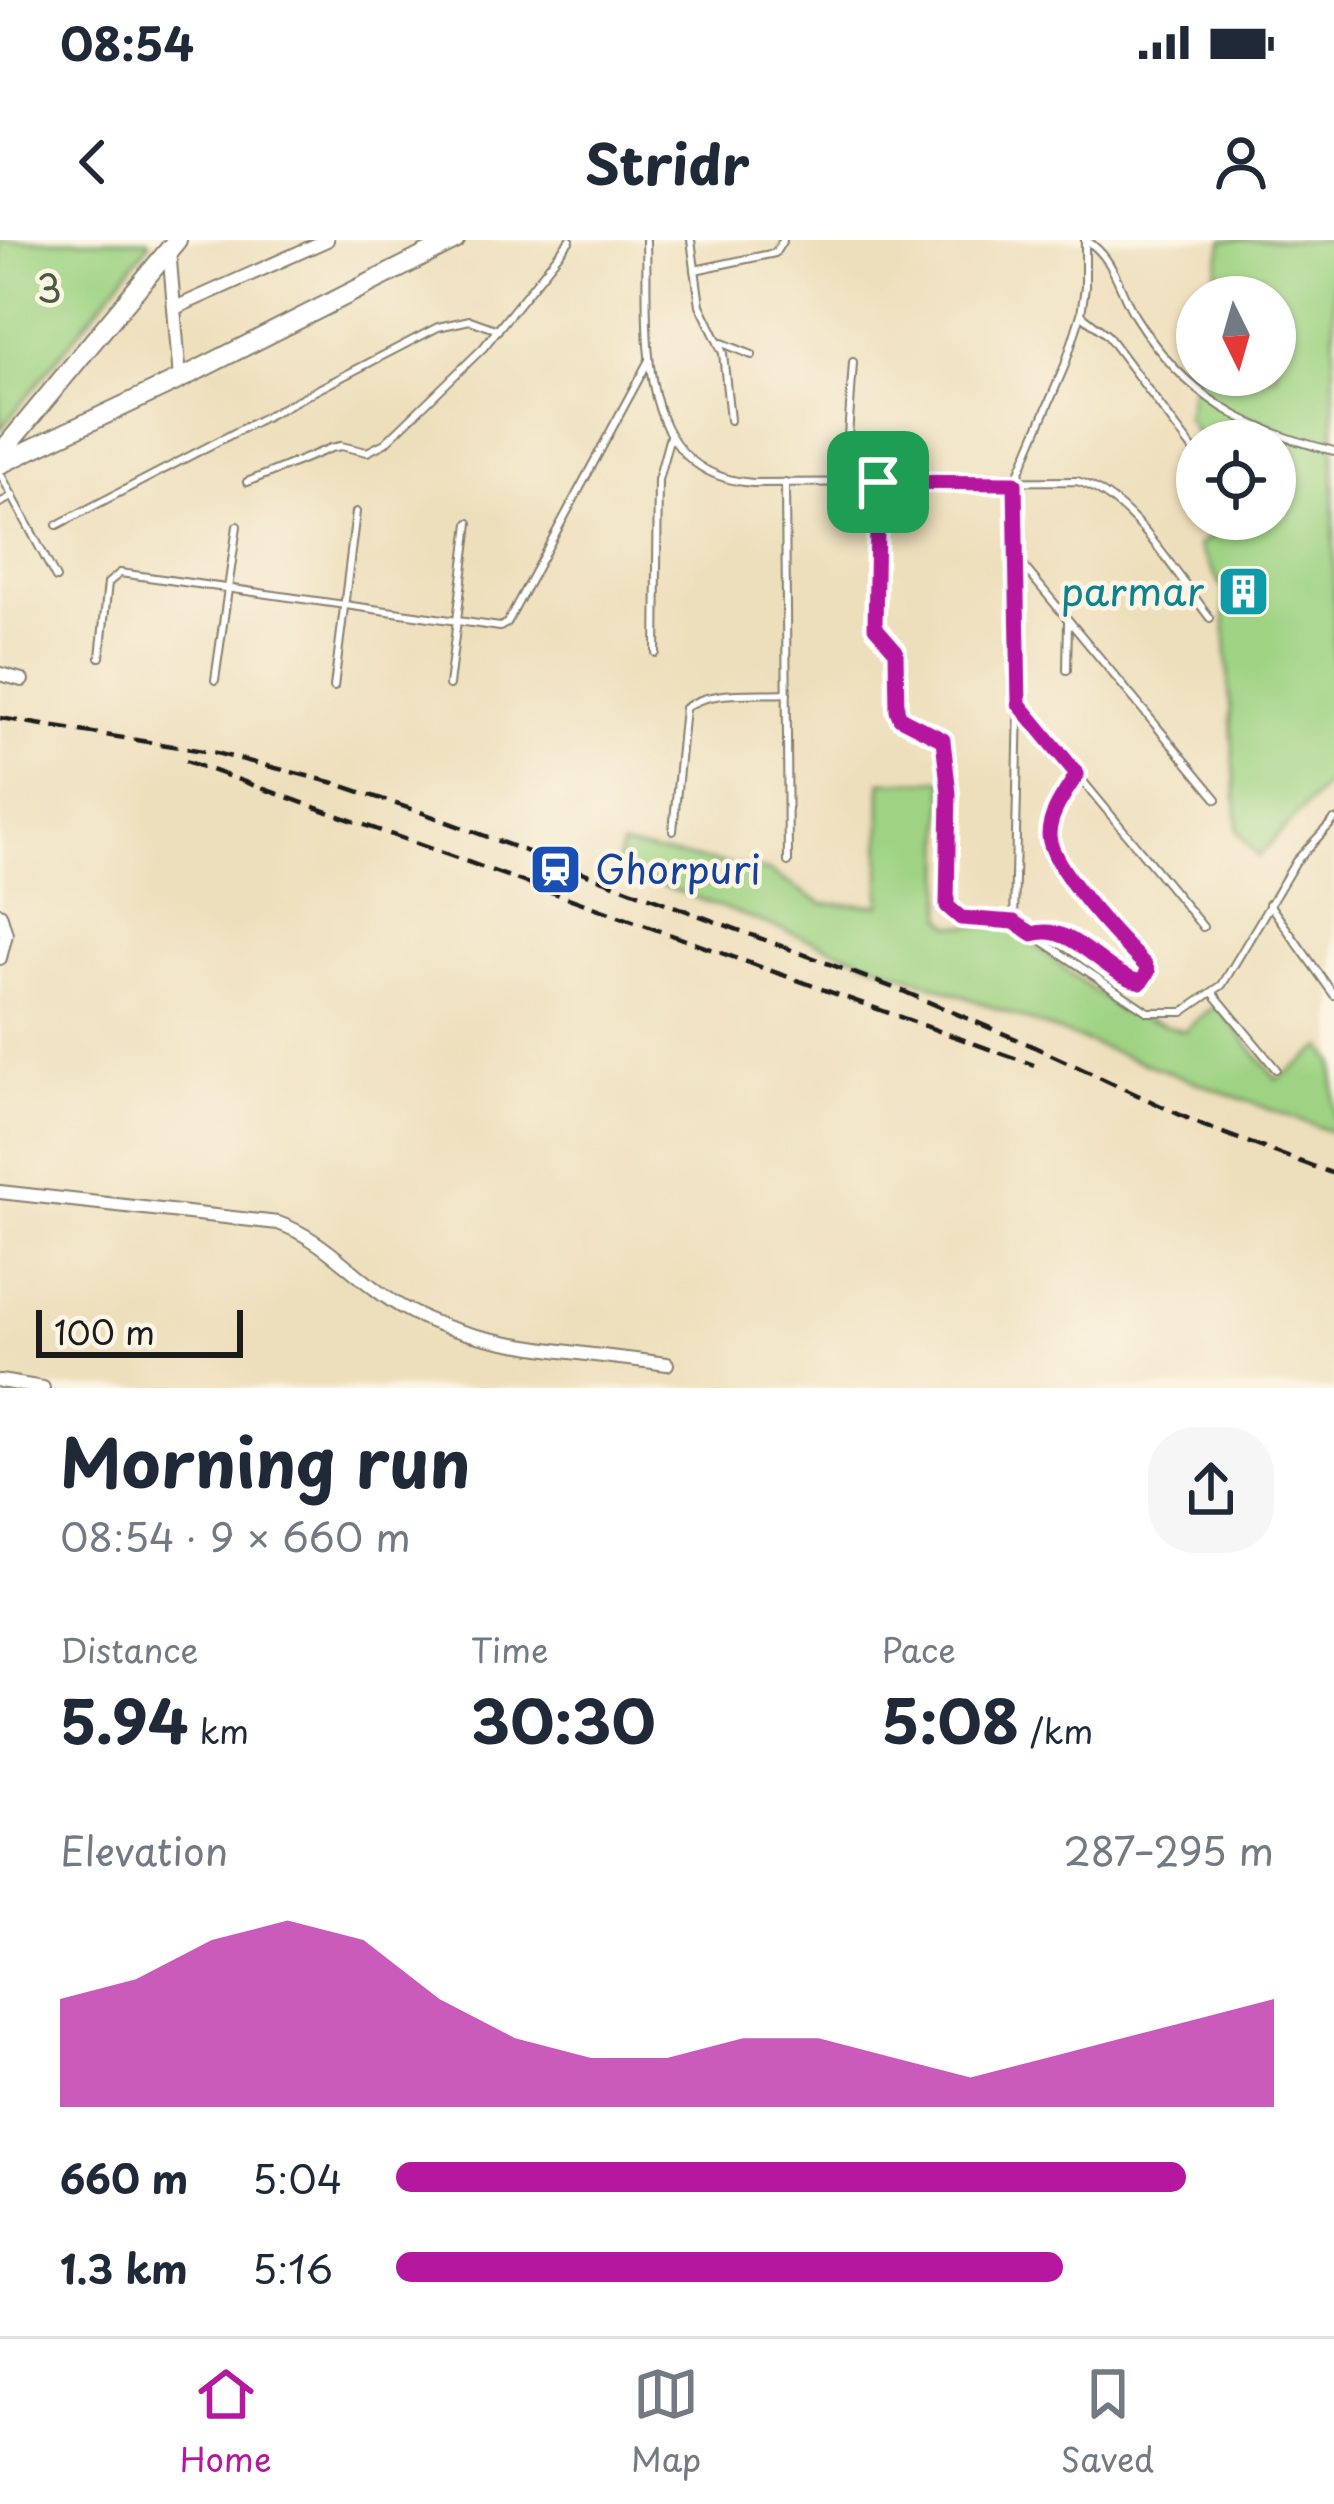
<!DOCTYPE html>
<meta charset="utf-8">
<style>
:root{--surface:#fff;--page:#f6f6f7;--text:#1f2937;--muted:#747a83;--line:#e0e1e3;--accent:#b5179e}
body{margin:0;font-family:"Playpen Sans",sans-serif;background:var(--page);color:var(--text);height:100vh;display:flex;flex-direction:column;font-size:45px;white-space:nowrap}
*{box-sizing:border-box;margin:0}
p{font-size:39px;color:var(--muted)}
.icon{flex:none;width:66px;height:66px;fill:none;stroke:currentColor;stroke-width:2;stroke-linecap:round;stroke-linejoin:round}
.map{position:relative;height:1148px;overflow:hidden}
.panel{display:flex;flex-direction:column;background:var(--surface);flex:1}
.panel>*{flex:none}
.needle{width:78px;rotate:175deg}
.buttons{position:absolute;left:1176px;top:36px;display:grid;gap:24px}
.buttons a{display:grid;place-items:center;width:120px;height:120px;border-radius:50%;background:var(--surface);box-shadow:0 3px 9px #0004;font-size:60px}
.scale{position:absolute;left:36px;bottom:30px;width:207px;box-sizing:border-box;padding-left:12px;border:6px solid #1c1c1c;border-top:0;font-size:33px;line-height:42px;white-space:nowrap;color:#1c1c1c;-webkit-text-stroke:9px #fcf5e5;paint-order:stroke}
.pin{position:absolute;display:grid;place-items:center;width:102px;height:102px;color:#fff;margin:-51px;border-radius:24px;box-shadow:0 6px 18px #0006}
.round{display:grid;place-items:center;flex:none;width:126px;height:126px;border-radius:48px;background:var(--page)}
.summary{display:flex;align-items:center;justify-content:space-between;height:204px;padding:0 60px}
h1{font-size:66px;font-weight:700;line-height:90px}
.figures{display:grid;grid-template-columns:repeat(3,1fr);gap:18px;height:204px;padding:12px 60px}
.figures div{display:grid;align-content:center}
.figures b{font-size:60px;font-weight:700}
.figures small{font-size:33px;font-weight:400}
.figures p{font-size:33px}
.chart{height:336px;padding:24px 60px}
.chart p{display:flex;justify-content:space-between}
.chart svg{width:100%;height:216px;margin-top:12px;fill:var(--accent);opacity:.7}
ul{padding:0 60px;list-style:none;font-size:39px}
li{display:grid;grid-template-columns:192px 144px 1fr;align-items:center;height:90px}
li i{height:30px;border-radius:15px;background:var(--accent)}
.status{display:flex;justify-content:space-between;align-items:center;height:84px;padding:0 60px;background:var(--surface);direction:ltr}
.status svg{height:33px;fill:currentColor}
header{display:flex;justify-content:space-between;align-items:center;height:156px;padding:0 60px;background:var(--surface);font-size:54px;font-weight:700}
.menu{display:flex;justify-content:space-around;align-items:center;height:168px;border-top:3px solid var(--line);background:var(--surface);font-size:33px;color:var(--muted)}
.menu a{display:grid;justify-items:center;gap:6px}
.menu .active{color:var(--accent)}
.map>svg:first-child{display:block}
</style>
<div class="status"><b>08:54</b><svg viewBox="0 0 49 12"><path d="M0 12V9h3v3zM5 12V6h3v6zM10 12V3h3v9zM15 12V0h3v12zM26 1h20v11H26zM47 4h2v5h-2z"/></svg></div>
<header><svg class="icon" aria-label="back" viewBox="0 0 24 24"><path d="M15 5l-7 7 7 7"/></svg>Stridr<svg class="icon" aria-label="person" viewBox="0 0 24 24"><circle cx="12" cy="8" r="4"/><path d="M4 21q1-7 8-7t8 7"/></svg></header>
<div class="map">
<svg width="1334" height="1148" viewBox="0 0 1334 1148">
<rect width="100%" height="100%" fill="#fcf5e5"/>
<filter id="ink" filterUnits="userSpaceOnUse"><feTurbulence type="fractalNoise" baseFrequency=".00833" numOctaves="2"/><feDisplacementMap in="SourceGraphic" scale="24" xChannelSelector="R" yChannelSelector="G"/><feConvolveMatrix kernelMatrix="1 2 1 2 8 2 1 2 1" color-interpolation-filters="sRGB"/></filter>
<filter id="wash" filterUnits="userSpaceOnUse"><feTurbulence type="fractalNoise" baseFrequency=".004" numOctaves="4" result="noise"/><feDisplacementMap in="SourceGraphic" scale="48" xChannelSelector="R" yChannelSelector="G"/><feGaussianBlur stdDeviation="2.7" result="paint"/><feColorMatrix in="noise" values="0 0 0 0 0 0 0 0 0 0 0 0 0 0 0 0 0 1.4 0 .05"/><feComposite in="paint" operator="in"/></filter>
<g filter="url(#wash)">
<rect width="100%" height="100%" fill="#eedfbc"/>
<!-- green -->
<g fill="#9fd383" stroke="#5e7850" stroke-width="3">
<polygon points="0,0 148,0 149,4 0,190"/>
<polygon points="1223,0 1334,0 1334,536 1258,617 1238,591 1223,349 1198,306 1235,279 1275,279 1275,201 1201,201 1186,177 1197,124 1197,135 1275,135 1275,57 1211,57"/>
<polygon points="944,540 943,677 950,685 1013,688 1119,771 1184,791 1213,767 1219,768 1277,840 1323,807 1334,823 1334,893 615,628 622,606 768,631 823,664 880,665 881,542"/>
</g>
</g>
<g filter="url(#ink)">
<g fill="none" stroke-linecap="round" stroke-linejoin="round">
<defs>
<g id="lane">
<path d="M646,0C649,90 630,234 753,243L1077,241C1132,257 1175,333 1210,378"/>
<polyline points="691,0 700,65 723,113 730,180"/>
<path d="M1086,0C1116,19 1118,50 1136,78C1186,157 1246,190 1334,211"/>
<polyline points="695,30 775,13 783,0"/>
<polyline points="1082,75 1107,95 1197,215"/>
<polyline points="722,103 752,115"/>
<polyline points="0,233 56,338"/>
<polyline points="247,242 331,208 341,206 367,212 385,203 483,108 570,0"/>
<polyline points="785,242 788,622"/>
<polyline points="845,242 853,122"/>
<polyline points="877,242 875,387 896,411 897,470 909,484 943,500 949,552 947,666 952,675 1014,682 1148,772 1183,772 1222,745 1296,621 1334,580"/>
<polyline points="0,263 13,256"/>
<polyline points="57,285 438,87 470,80 498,90"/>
<polyline points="1016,317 1217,559"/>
<polyline points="656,413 658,240 670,196"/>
<polyline points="100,417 108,343 120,333 500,387 507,383 649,120"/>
<polyline points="1067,430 1068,382"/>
<polyline points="215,440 237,286"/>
<polyline points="449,445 469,283"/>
<polyline points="334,447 356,272"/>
<polyline points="1021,466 1203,687"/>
<path d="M673,591L685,468C710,449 756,455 787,453"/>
<polyline points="1269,664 1334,755"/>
<polyline points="1014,682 1019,464 1015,243 1065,125 1081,74 1085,47 1085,0"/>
<path d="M1033,694L1043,691L1065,697L1133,741L1146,738L1145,725C1121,701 1050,628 1049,595C1049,573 1067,551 1077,534"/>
<polyline points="1213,753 1276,829"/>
</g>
<g id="street">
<polyline points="169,9 180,139"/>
<polyline points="175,68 327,0"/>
<polyline points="0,434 22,440"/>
<polyline points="0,674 6,694 0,718"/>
<path d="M0,952L278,983C328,1000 360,1045 407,1070C479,1109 586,1112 667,1124"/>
<polyline points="0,1141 43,1148"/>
</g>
<g id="secondary">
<polyline points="0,214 177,0"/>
<polyline points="0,224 180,139 455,0"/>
</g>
</defs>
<!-- lane casing -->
<use href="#lane" stroke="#857e6c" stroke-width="10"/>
<!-- street casing -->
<use href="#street" stroke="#857e6c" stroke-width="16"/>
<!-- secondary casing -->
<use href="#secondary" stroke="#857e6c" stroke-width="22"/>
<!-- lane -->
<use href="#lane" stroke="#fff" stroke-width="6"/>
<!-- street -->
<use href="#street" stroke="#fff" stroke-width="12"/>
<!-- secondary -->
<use href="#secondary" stroke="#fff" stroke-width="18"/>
<!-- rail -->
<g stroke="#1c1c1c" stroke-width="4.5" stroke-dasharray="18 9" stroke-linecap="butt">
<polyline points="0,478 216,513 331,542 423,573 905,752 1028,804 1204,886 1334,934"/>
<polyline points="186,521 1034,825"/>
</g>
</g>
</g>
<g fill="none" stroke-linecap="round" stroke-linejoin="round" filter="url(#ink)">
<defs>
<path id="route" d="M878,242L1015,243L1019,464L1077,534C1067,551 1049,573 1049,595C1050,628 1121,701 1145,725L1148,732L1141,742C1104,735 1072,681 1033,694L1014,682L961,678L947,666L949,553L943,500L900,478L897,470L896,411L875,387Z"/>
</defs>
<!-- route casing -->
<use href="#route" stroke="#fff" stroke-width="24"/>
<!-- route -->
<use href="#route" stroke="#b5179e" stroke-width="15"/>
</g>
<!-- icons -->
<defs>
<symbol id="building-square" viewBox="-11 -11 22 22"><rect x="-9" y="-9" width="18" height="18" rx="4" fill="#0f9aa8" stroke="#fcf5e5"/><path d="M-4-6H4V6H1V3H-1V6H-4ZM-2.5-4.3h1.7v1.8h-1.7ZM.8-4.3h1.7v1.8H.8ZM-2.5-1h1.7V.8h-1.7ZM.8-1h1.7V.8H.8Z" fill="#fff"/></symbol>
<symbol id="station-square" viewBox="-11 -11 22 22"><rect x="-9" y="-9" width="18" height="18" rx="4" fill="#1a4fb4" stroke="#fcf5e5"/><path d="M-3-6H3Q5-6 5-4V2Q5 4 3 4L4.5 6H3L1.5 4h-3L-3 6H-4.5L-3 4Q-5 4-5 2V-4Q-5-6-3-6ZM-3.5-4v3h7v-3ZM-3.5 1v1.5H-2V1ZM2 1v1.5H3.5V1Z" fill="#fff"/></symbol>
</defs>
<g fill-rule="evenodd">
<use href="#building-square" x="1214" y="322" width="59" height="59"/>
<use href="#station-square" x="526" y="600" width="59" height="59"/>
</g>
<g text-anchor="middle" stroke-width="9" stroke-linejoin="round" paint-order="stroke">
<!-- park labels -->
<g font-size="39" fill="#4a5c40" stroke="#fcf5e5">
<text x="49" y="63">3</text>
</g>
<!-- culture labels -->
<g font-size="39" fill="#0d838f" stroke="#fcf5e5" text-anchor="end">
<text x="1204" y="366">parmar</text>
</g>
<!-- transit labels -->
<g font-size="39" fill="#164399" stroke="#fcf5e5" text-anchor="start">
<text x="595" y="644">Ghorpuri</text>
</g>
</g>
</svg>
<div class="buttons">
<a><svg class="needle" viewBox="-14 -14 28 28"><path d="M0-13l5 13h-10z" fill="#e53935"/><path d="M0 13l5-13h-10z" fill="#747a83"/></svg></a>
<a><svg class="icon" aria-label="locate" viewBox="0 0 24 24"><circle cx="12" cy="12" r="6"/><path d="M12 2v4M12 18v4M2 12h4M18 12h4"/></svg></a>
</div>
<div class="scale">100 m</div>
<div class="pin" style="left:878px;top:242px;background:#1e9e55"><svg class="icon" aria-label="arrive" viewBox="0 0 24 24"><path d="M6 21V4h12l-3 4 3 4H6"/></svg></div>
</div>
<section class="panel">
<div class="summary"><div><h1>Morning run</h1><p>08:54 · 9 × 660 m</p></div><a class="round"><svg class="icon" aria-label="share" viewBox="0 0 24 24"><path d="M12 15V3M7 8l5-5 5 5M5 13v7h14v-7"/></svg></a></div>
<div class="figures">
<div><p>Distance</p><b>5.94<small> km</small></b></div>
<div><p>Time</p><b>30:30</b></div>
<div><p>Pace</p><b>5:08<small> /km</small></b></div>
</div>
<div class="chart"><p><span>Elevation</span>287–295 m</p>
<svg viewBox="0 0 160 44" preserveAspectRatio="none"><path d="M0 44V22L10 18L20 10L30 6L40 10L50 22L60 30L70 34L80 34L90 30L100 30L110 34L120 38L130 34L140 30L150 26L160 22V44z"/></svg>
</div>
<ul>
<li><b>660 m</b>5:04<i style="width:90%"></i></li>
<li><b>1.3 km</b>5:16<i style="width:76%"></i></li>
</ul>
</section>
<nav class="menu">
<a class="active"><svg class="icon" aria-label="home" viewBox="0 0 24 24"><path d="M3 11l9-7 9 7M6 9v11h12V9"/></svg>Home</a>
<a><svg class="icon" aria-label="map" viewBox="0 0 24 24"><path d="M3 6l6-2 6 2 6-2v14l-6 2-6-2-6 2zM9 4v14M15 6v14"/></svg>Map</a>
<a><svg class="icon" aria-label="saved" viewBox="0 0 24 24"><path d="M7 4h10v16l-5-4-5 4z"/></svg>Saved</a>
</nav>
